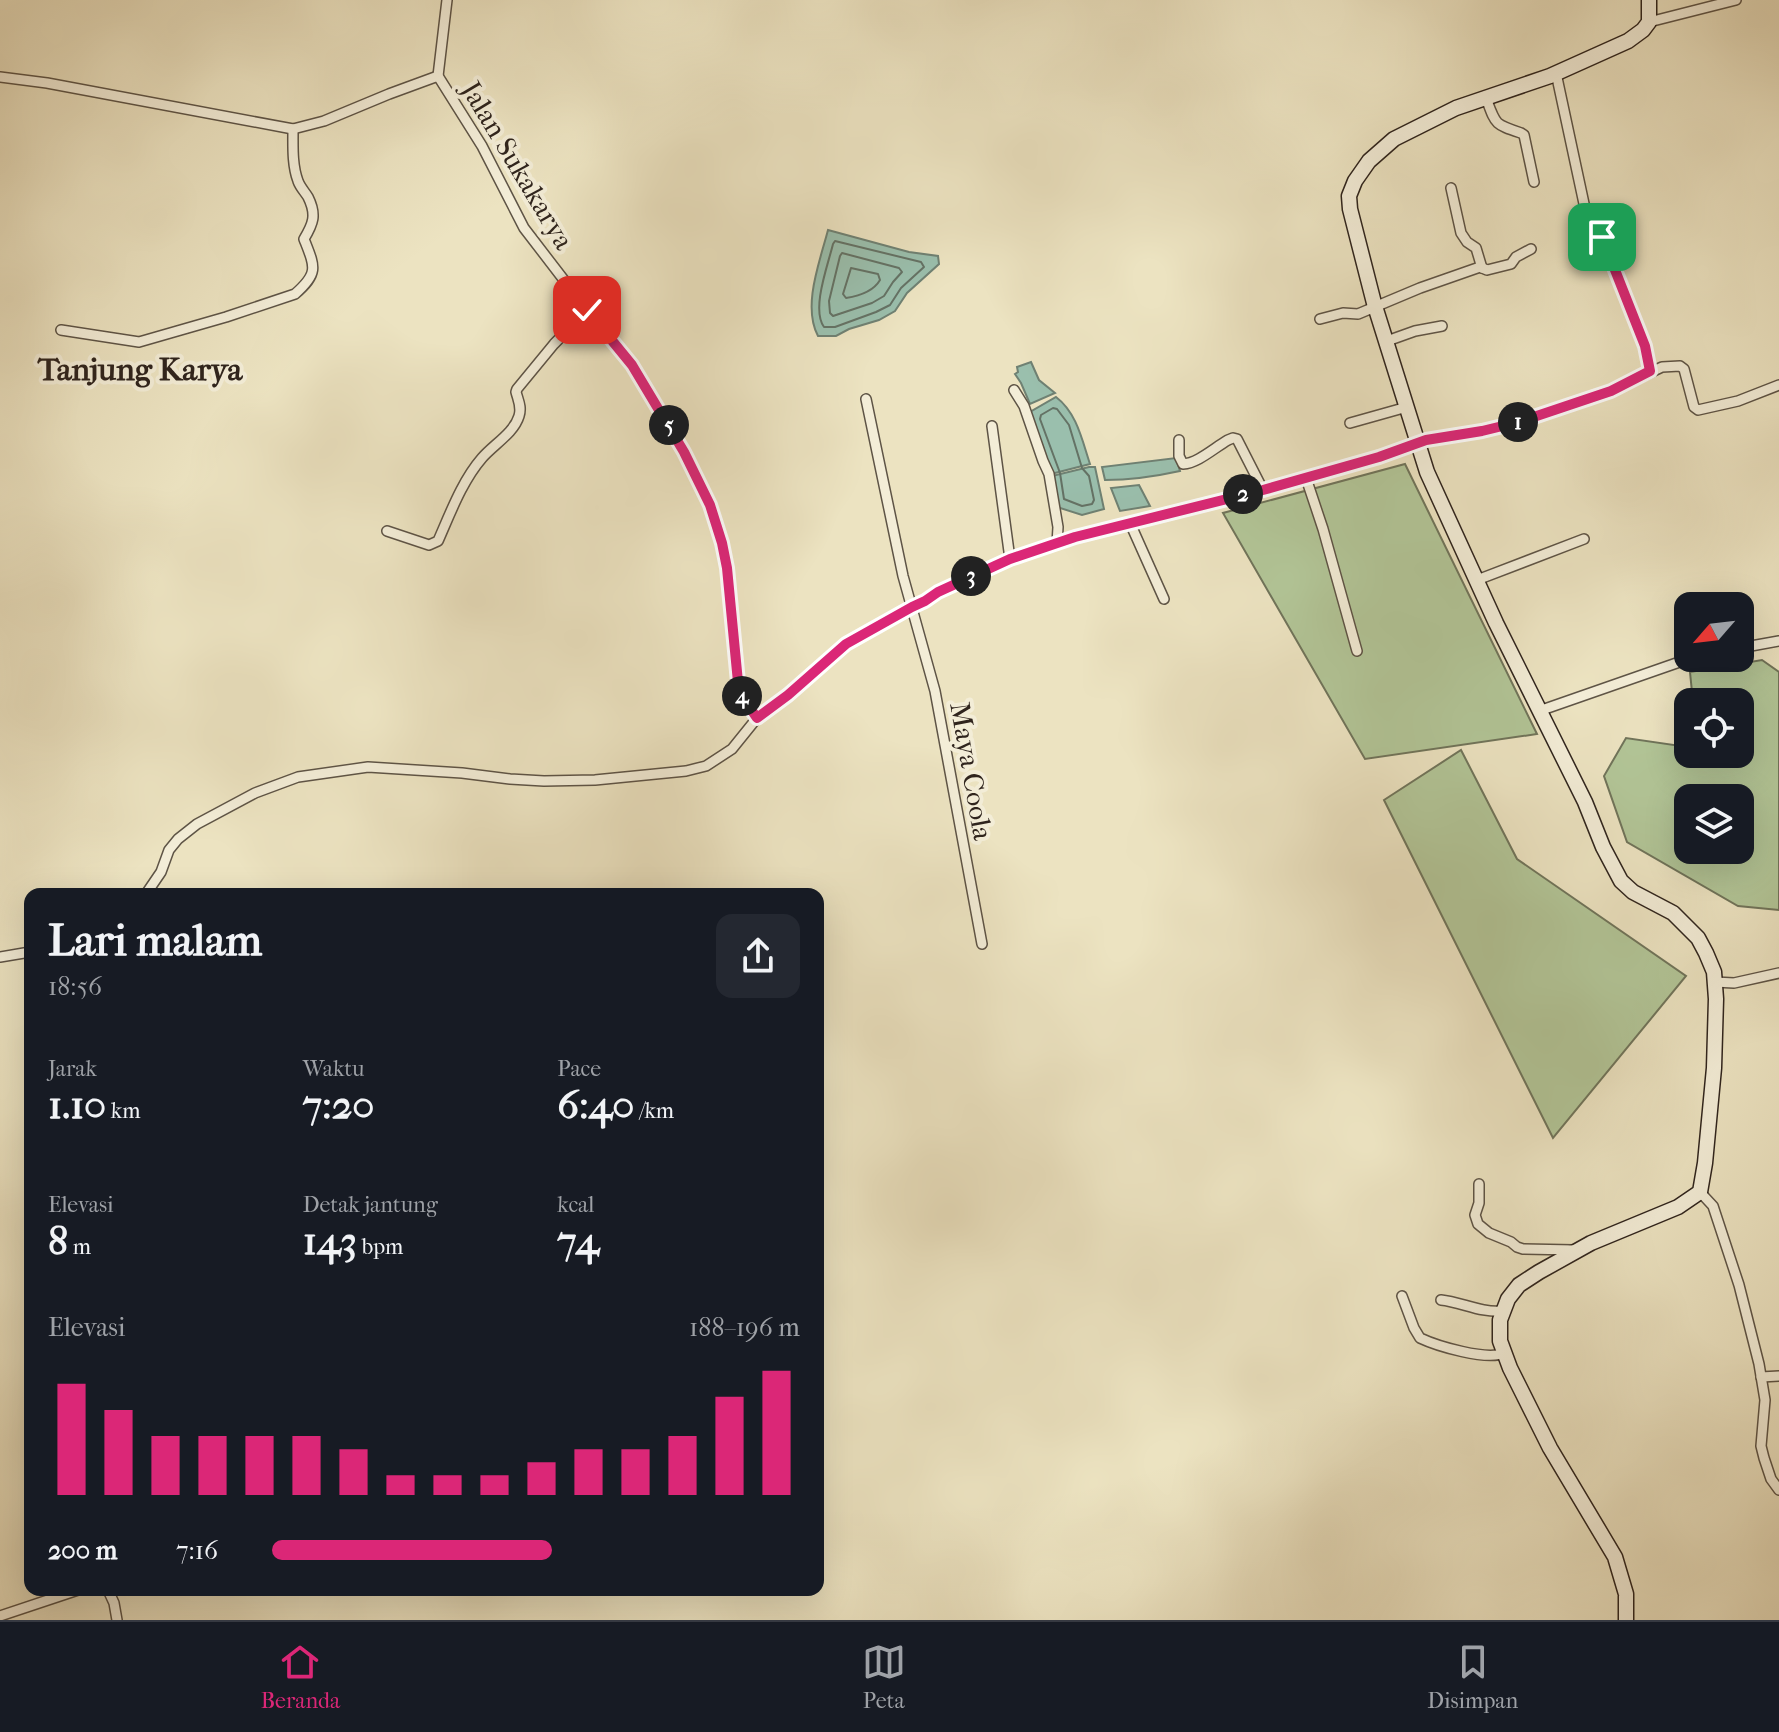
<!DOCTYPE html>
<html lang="id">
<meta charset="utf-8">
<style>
:root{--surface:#171b24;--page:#242831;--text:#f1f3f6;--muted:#9ea1a6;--line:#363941;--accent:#db2777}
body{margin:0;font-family:"IM FELL French Canon",serif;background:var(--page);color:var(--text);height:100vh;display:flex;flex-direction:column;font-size:30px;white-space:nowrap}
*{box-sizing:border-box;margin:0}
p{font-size:26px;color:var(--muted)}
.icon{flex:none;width:44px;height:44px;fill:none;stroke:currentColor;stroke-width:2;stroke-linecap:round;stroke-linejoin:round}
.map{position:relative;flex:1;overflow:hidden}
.side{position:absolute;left:24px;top:888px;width:800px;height:708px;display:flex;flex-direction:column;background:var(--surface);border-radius:16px;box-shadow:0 8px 32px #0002}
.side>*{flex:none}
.needle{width:52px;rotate:242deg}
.buttons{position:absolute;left:1674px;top:592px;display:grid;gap:16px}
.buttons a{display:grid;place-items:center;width:80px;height:80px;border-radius:16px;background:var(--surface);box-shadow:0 8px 32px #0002;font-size:40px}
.pin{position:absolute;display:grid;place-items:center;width:68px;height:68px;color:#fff;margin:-34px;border-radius:16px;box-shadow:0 4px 12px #0006}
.km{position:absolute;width:40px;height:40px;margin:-20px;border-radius:50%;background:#222;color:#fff;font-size:22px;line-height:40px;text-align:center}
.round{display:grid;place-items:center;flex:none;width:84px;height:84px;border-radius:16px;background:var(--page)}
.overview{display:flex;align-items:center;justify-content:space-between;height:136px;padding:0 24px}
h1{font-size:44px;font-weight:700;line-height:60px}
.metrics{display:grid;grid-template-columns:repeat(3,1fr);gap:12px;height:136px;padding:8px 24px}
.metrics div{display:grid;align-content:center}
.metrics b{font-size:40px;font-weight:700}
.metrics small{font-size:22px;font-weight:400}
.metrics p{font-size:22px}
.chart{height:224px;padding:16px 24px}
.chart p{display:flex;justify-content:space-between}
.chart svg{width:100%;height:144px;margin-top:8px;stroke:var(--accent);stroke-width:6}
ul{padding:0 24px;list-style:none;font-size:26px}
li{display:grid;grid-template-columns:128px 96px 1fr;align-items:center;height:60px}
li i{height:20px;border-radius:10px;background:var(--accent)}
.tabs{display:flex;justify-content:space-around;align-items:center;height:112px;border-top:2px solid var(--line);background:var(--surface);font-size:22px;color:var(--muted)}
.tabs a{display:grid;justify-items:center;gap:4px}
.tabs .active{color:var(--accent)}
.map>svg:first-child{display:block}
</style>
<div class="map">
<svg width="1779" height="1620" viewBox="0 0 1779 1620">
<rect width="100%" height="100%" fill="#ece3c1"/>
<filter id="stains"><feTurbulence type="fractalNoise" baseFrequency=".0025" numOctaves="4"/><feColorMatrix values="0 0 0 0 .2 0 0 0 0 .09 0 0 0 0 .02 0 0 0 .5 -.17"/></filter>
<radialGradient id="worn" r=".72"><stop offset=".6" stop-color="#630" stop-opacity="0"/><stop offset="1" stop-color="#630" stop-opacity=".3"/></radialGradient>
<!-- green -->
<g fill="#b2c597" stroke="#70745a" stroke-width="2" fill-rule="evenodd">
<polygon points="1405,464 1537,734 1365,759 1223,513"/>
<path d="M1762,660L1779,672V910L1738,906L1627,842L1604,776L1626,738L1688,747V754H1740V702H1693L1690,672ZM1688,798H1740V850H1688Z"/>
<polygon points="1461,750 1517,859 1686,976 1553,1138 1384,800"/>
</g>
<!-- water -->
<g fill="#9abfad" stroke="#6f8173" stroke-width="2">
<path d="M828,230L909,252L938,256L939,264L907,293L895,311L879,320L849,329L836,336H818C802,306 820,261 828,230Z"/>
<polygon points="1031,362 1039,380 1055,393 1030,404 1021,383 1015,374 1018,372 1017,367"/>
<path d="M1056,397C1077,413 1082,440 1090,464L1051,474L1030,412Z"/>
<path d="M1176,458L1180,471C1153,477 1132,480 1105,480L1102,467Z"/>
<polygon points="1089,467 1095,467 1104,509 1082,515 1057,507 1052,476"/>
<polygon points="1139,485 1150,506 1120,511 1111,488"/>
</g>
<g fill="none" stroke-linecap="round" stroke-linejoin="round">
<!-- shore -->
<g stroke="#647265" stroke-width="2">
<path d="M835,241L921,262L924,267L901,288L890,305L876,312L835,327H824C811,309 828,265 833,244Z"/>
<polygon points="842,253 899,268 902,272 893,282 884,296 872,303 833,316 830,313 829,301 840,256"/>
<path d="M851,268L878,274L880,280C873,292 859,296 846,298L843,294Z"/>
<polygon points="1053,408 1057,409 1069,425 1082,468 1089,476 1094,500 1092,504 1082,506 1064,499 1060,473 1040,419 1041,415"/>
</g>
<defs>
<g id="minor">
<polyline points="1649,22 1736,0"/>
<path d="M1556,73L1586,213C1589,223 1598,228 1602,237C1618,282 1643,325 1650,371"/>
<polyline points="438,76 447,0"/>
<polyline points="0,77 47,83 293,129 324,121 389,94 438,76 482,146 524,228 587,310 626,356 660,409 698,478 718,529 725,555 738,682 741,695 757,718 788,695 846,644 912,607 925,601 938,592 1010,559 1075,537 1262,490 1379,457 1426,440 1482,431 1519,422 1611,391 1662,367 1680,366 1684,369 1694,407 1698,410 1738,401 1779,385"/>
<path d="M1486,98C1496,125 1494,124 1521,133L1524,135L1534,182"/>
<polyline points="1451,188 1461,233 1467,242 1476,248 1482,268"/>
<polyline points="1320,319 1343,313 1358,314 1420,288 1480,267 1487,270 1511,264 1516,257 1531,249"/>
<path d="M61,330L139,342L226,317L295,294C319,273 315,267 304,239C313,224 317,215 308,197C305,192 300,187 298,181C292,165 293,146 293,129"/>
<polyline points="1387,341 1415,331 1442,326"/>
<polyline points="1014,390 1024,406 1043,461 1049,474 1058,527 1057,544"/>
<polyline points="866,399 903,576 935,691 982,944"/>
<polyline points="1350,423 1407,407"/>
<polyline points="992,426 1010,559"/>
<path d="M1179,440V456L1183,464C1198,463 1214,448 1228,440L1233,438L1237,439L1263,490"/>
<polyline points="1306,478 1323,529 1357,651"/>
<polyline points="1130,523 1164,599"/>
<path d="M387,531L429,545L438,541C450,514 462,481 482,458C493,445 514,433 519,416C522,407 518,400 516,392L517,389L554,344L587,310"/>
<polyline points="1477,580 1584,539"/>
<polyline points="1740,648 1779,641"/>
<polyline points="1539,711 1691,658"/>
<polyline points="146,894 161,872 169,850 178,839 197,824 255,793 298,777 368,767 462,773 510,779 544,781 595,780 686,771 706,766 732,749 757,718"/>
<polyline points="0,957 30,952"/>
<polyline points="1715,982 1734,983 1779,973"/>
<polyline points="1479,1184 1479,1203 1475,1215 1478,1224 1489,1233 1511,1242 1517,1247 1523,1249 1574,1250"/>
<polyline points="1700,1192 1713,1206 1739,1285 1759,1364 1765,1400 1761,1446 1764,1458 1771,1479 1779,1490"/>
<path d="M1402,1296L1414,1328L1420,1338C1437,1346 1487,1361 1504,1353"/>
<path d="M1441,1300C1461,1302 1481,1313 1502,1311"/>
<polyline points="1761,1377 1779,1376"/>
<polyline points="108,1590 114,1603 117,1620"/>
<polyline points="0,1616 78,1590"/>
</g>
<polyline id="secondary" points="1626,1620 1626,1594 1615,1557 1550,1448 1510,1368 1500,1341 1500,1320 1508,1299 1519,1285 1539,1272 1591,1243 1678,1207 1700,1192 1705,1163 1714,1068 1716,999 1714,972 1706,953 1698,938 1673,913 1633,892 1621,881 1603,847 1585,802 1496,623 1427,472 1374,303 1350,209 1349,196 1355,181 1369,161 1394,139 1456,108 1550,76 1628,41 1643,30 1649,22 1649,0"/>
</defs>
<!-- minor casing -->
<use href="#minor" stroke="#5e5446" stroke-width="12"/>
<!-- secondary casing -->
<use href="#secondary" stroke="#2f241d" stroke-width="17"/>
<!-- minor -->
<use href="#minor" stroke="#f3edd7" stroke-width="9"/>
<!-- secondary -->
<use href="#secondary" stroke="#f3edd7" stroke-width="14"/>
</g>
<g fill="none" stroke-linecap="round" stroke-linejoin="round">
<defs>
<polyline id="route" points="587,310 632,365 684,452 710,505 722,543 727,568 738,682 741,695 757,718 788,695 846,644 912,607 925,601 938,592 1010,559 1075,537 1263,490 1379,457 1426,440 1482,431 1519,422 1611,391 1650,371 1645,346 1602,237"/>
</defs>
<!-- route casing -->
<use href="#route" stroke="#fff" stroke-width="16"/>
<!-- route -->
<use href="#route" stroke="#db2777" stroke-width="10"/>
</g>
<g text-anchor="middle" stroke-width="8" stroke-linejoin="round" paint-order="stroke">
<!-- street labels -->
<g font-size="28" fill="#2f241d" stroke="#f3edd7">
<text transform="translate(518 165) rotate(59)" y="10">Jalan Sukakarya</text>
<text transform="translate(972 771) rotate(80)" y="10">Maya Coola</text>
</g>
<!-- quarter labels -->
<g font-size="32" font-weight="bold" fill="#2f241d" stroke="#f3edd7">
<text x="140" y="380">Tanjung Karya</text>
</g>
</g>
<rect width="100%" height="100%" filter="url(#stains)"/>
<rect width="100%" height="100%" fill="url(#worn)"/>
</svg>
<div class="buttons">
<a><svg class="needle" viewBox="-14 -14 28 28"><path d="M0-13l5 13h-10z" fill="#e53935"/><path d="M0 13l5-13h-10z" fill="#9ea1a6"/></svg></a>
<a><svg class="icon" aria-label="locate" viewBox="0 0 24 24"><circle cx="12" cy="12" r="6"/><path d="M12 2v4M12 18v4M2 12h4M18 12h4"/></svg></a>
<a><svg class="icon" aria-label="layers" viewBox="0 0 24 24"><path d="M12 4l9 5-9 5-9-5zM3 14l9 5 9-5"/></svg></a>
</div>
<div class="pin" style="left:1602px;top:237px;background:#1e9e55"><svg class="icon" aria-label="arrive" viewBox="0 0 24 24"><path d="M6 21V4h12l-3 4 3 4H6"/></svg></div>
<div class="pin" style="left:587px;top:310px;background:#d93025"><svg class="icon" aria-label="check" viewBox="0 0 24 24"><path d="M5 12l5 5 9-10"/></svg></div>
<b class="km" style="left:1518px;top:422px">1</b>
<b class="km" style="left:1243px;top:494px">2</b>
<b class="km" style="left:971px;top:576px">3</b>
<b class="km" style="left:742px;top:696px">4</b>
<b class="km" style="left:669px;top:425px">5</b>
<section class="side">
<div class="overview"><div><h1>Lari malam</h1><p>18:56</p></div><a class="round"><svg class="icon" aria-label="share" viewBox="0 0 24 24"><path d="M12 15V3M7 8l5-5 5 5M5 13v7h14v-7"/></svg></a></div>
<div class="metrics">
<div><p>Jarak</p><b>1.10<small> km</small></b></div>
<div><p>Waktu</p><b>7:20</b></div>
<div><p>Pace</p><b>6:40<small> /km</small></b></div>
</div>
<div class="metrics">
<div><p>Elevasi</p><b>8<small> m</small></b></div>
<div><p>Detak jantung</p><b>143<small> bpm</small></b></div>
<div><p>kcal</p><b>74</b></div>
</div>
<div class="chart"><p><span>Elevasi</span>188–196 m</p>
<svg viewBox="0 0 160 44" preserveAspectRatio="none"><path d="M5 44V10M15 44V18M25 44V26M35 44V26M45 44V26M55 44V26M65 44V30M75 44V38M85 44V38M95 44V38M105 44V34M115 44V30M125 44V30M135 44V26M145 44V14M155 44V6"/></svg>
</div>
<ul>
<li><b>200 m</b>7:16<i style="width:53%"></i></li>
</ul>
</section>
</div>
<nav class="tabs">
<a class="active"><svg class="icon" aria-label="home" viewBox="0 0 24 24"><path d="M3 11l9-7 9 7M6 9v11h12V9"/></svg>Beranda</a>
<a><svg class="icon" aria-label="map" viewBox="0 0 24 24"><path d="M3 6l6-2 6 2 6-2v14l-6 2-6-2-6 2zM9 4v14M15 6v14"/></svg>Peta</a>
<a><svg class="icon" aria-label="saved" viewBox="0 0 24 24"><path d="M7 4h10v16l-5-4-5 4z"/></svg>Disimpan</a>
</nav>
